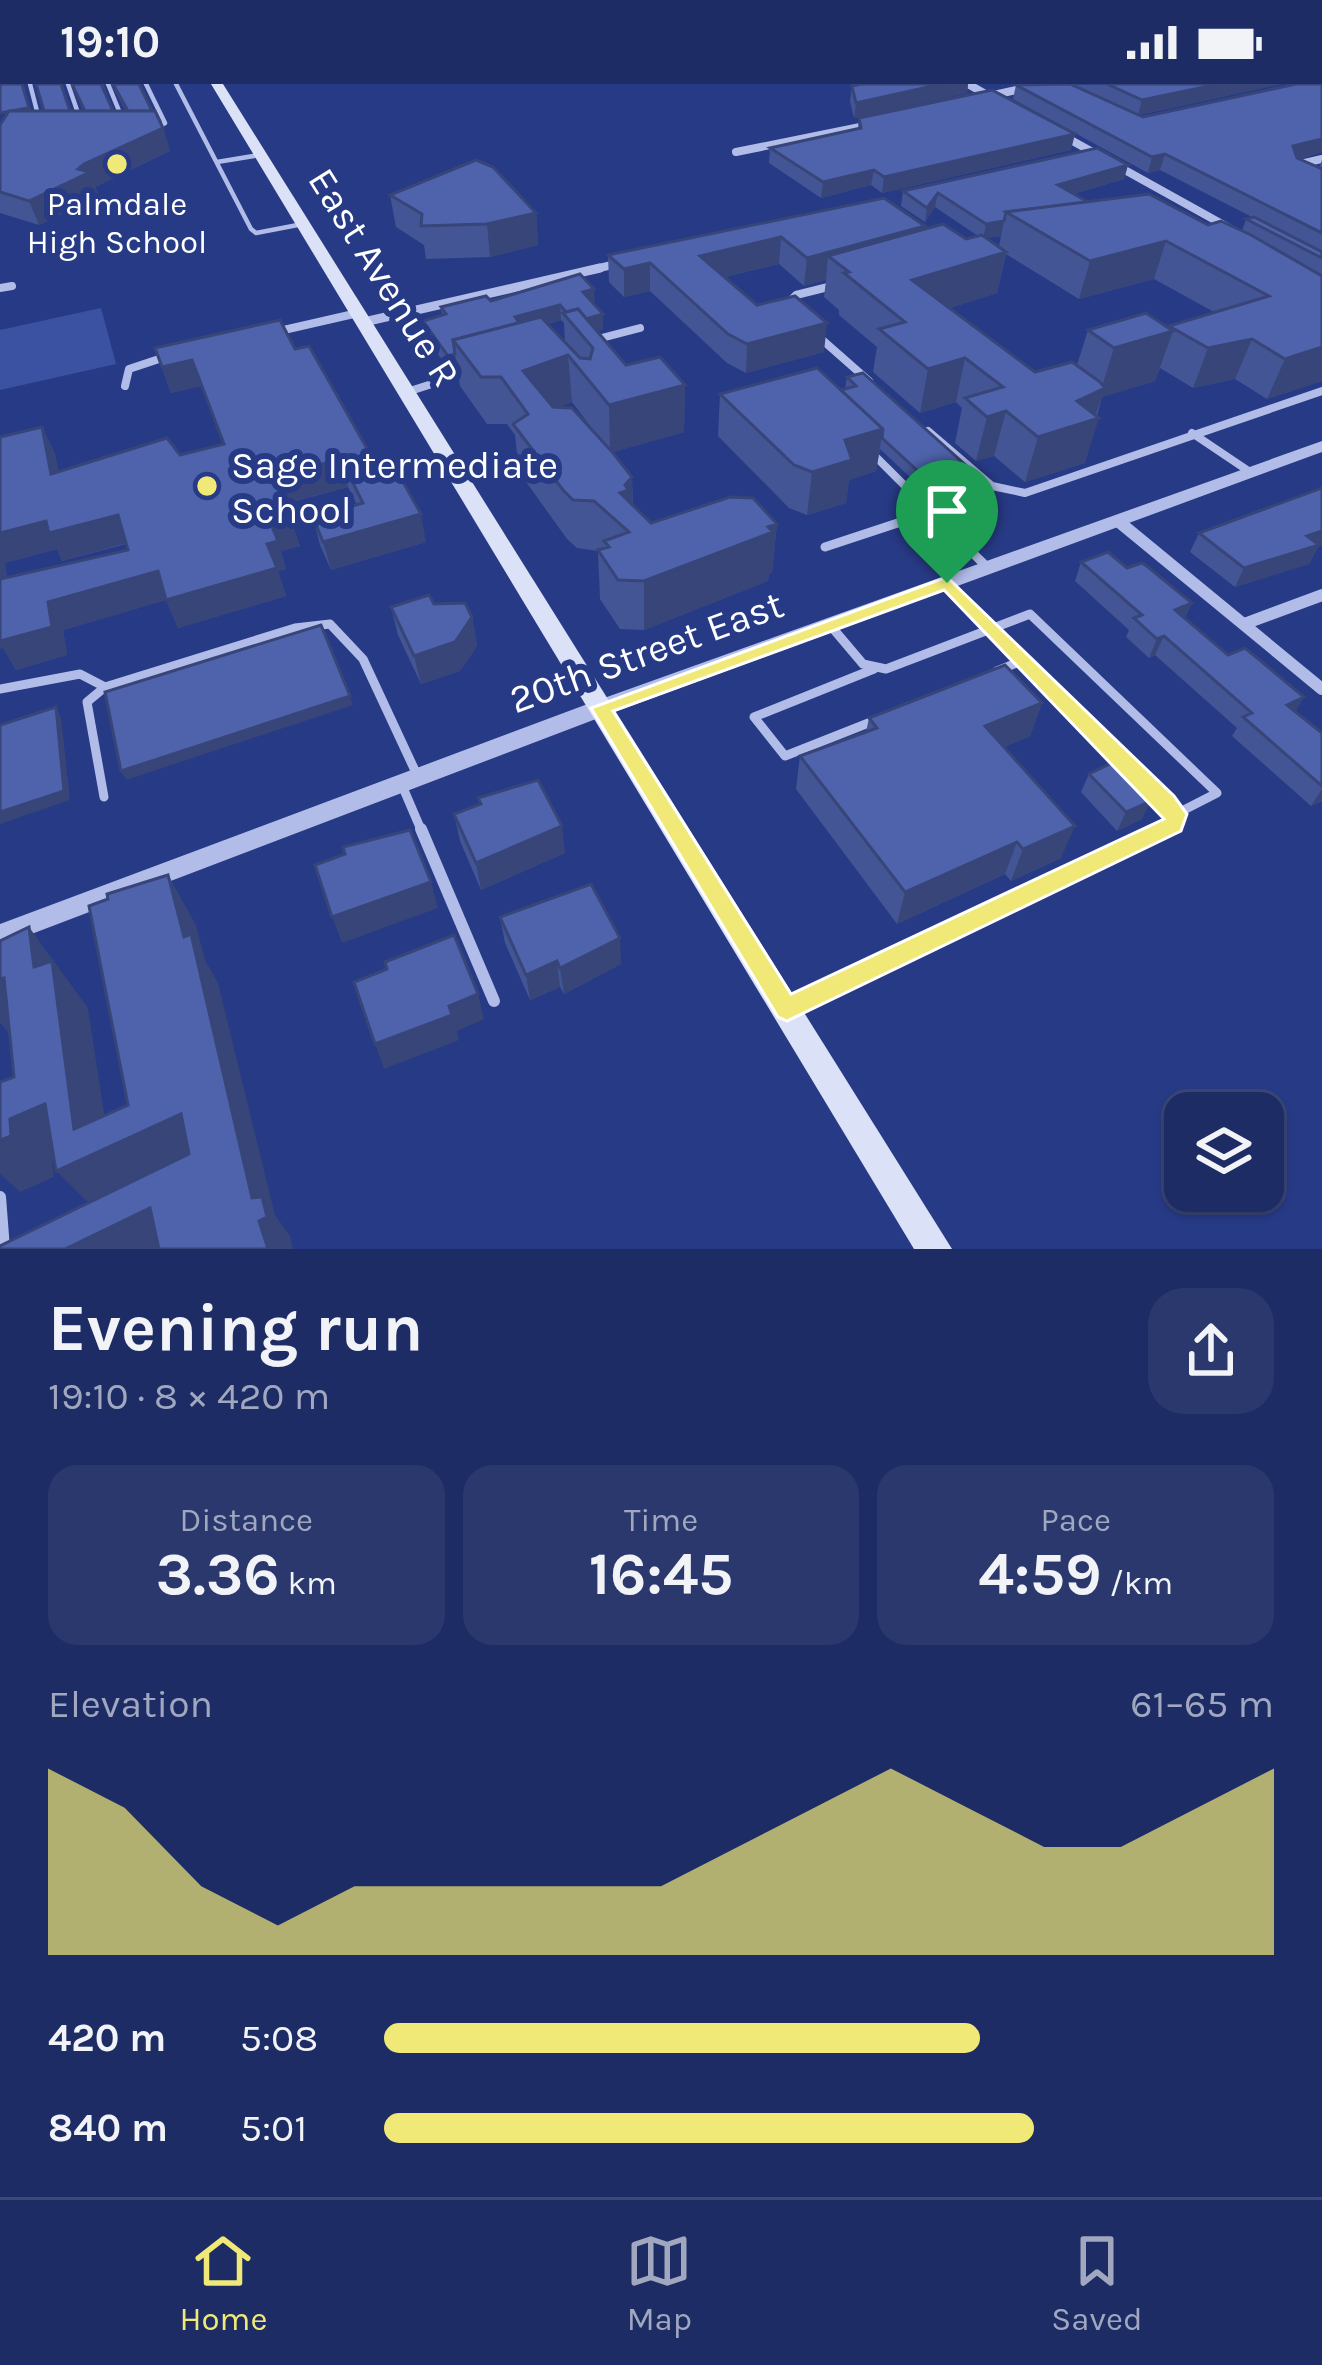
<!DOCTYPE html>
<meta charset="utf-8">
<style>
:root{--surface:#1d2c64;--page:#2a386d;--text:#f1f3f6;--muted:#a0a7bf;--line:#3b4878;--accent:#f0e977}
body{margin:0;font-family:Karla,sans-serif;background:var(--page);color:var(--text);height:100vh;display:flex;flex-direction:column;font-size:45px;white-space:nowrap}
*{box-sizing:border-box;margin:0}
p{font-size:39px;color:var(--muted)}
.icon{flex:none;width:66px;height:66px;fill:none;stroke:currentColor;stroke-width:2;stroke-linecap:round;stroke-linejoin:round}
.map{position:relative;height:1165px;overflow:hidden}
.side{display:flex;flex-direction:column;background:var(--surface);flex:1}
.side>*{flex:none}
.fabs{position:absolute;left:1164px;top:1008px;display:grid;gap:24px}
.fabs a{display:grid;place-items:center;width:120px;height:120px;border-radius:24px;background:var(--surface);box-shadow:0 3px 9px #0004,0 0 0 3px var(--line);font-size:60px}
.pin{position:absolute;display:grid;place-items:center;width:102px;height:102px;color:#fff;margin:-123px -51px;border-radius:50% 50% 50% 0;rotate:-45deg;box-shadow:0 0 12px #0007}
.pin .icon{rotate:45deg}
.round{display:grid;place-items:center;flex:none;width:126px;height:126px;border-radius:36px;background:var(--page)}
.overview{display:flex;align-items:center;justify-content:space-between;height:204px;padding:0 48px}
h1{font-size:66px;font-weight:700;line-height:90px}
.metrics{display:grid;grid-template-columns:repeat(3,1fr);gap:18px;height:204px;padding:12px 48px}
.metrics div{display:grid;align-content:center;border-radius:30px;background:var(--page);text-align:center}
.metrics b{font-size:60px;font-weight:700}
.metrics small{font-size:33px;font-weight:400}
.metrics p{font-size:33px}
.chart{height:336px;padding:24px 48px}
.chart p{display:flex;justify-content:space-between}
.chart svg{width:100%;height:216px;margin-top:12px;fill:var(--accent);opacity:.7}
ul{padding:0 48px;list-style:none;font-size:39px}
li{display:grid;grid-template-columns:192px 144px 1fr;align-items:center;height:90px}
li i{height:30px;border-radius:15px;background:var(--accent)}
.status{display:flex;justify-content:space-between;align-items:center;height:84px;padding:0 60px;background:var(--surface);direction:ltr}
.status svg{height:33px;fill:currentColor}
.tabs{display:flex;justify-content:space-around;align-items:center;height:168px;border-top:3px solid var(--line);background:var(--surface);font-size:33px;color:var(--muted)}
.tabs a{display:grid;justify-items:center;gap:6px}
.tabs .active{color:var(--accent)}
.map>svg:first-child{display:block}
</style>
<div class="status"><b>19:10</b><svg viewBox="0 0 49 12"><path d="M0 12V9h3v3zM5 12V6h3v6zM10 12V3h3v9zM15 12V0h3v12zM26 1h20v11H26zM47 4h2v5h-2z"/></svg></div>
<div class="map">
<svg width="1322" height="1165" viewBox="0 0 1322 1165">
<rect width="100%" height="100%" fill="#273a85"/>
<!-- green -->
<polygon fill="#3b52a2" points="101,224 116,280 0,306 0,246"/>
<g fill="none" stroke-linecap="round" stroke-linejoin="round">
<!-- service-far3 -->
<g stroke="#b1bde8" stroke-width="4.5">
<polyline points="30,0 39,35"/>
<polyline points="68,0 80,35"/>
<polyline points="108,0 122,34"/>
<polyline points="146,0 165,39 155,45"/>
<polyline points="176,0 251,145 256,149 303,140"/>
<polyline points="217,78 260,71"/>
</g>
<!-- service-far2 -->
<g stroke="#b1bde8" stroke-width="8">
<polyline points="0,204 12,202"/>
<polyline points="787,220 796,211 836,201"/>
<polyline points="275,248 358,229"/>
<polyline points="819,253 869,297"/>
<polyline points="590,257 640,244"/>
<polyline points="125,302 129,285 165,273"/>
<polyline points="407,308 469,288"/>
<polyline points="928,347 992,402 1025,409 1322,307"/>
<polyline points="1192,349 1250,388"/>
<polyline points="873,370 933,430"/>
</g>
<!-- service-far1 -->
<g stroke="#b1bde8" stroke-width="9">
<polyline points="930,427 988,484"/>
<polyline points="825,463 928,429"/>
<polyline points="947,499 1176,730"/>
<polyline points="830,541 863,580 886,585 1030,530 1217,709 1176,730 1173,740 1156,748"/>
<polyline points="874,585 754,633 785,672 876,636"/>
<polyline points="997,587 1024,576"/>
<polyline points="0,605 80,590 105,603"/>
<polyline points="401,699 422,748"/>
<polyline points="104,713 87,618 105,603 295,544 330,540 363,575 418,693"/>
</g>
<!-- service -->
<g stroke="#b1bde8" stroke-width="12">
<polyline points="421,745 494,917"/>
<polyline points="787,925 1162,745"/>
<polyline points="0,1113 4,1165"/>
</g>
<!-- minor-far2 -->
<g stroke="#b1bde8" stroke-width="8">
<polyline points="968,0 994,15"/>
<polyline points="989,12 1044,0"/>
<polyline points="1060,50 1231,145"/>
<polyline points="736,68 870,41"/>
<polyline points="1296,81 1322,75"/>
<polyline points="587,187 620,179"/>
</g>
<!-- minor-far1 -->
<polyline stroke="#b1bde8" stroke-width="9" points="364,238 600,184"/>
<!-- minor -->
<g stroke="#b1bde8" stroke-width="12">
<polyline points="1118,437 1322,605"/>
<polyline points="1244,540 1322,511"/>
</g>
<!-- tertiary -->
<polygon fill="#b1bde8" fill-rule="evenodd" points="1322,357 1322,368 609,630 0,862 0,840 593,618"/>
<!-- secondary -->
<polygon fill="#dbe1f7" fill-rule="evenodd" points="211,0 223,0 952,1165 914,1165"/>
</g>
<!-- wall -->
<g fill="#445595" fill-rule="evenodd">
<polygon points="36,0 62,0 70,27 84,27 71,0 103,0 113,27 126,27 111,0 139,0 152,27 163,44 170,67 95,103 99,112 39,141 0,129 0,41 23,1 31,27 44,27"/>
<polygon points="861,0 968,0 967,9 854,34 850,17 852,2"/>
<path d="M1281,0L1139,31L1322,68L1299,75L1319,84L1322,76V297L1267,315L1235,295L1193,304L1160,284L1155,297L1102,313L1085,379L1025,398L994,372L976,377L955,359L962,324L956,318L920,329L873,288L877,263L839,231V226L824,213L826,196L804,202L779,180L725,193L757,221L824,268L746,289L727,279L650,207L624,213L609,198L608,171L884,114L925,144L966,155L978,152L935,123L925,138L901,122L903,107L1128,81L1124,95L1073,110L1088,118L1242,147L1246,135L1252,133L1160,86L1148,89L1013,15L1016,1ZM1001,152L999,162L986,154ZM1006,170L1079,215L1154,195L1214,228L1168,243L1088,246L1077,281L1035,288L950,224L997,209Z"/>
<polygon points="859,34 1071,66 882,109 871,101 821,114 769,79 770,64 858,44"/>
<polygon points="390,111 536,129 538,161 490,173 426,175 424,161 396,143"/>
<path d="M594,205V220L603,245L597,247L626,281L685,301L684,348L613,368L632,393L633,421L651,439L777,440L772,489L769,490L768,497L644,546L620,545L600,515L598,467L577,464L567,455L519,388L515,351L507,340H487L460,302L457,286L450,288L426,252L423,237L442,231L441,223ZM561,236L564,239L565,259L548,240ZM572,318L596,350L556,324Z"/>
<path d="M155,264L295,265L378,384L426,458L331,486L320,461L313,433L357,421L348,403L285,420L300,462L281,467L286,485L278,487L286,512L178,544L166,516L63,546L67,571L16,586L3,564L0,353L42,343L55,370L58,388L180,371L223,361L201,302L171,309ZM126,460L128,466L7,494L5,479L57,465L62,477Z"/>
<polygon points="847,293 971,386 968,397 928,410 880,365 876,387 849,396 846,419 807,431 789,424 718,352 720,310 841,306 845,305"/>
<polygon points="1322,404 1322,461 1318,463 1309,480 1235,503 1190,468 1199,449"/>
<polygon points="1081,478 1127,484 1192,519 1185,534 1322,649 1322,717 1311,722 1232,652 1237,644 1155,571 1149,574 1126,553 1129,546 1075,497"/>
<polygon points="434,520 472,533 477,562 460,587 421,600 398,551 391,523"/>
<polygon points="1042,619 1030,652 1004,663 1061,774 1011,797 1005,790 897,840 796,705 800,672 866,648 869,634"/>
<polygon points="1089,690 1142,735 1117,747 1081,708"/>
<polygon points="478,714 565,769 481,806 460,757 454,730 480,720"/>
<polygon points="500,833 621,880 564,910 560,903 530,916 505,859"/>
</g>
<!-- shaded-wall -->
<g fill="#374579">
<polygon points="942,0 968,0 967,9 854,34 856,19"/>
<polygon points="1219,0 1281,0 1138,31 1142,16"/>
<polygon points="163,44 170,67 95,103 99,112 39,141 29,117 84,80"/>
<polygon points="1075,50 1071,66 882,109 884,93"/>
<polygon points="1322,55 1322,68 1287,78 1293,62"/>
<polygon points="1165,70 1160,86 1148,89 1152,73"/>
<polygon points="1128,81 1124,95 1055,115 1058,101"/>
<polygon points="874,86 871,101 821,114 823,98"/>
<polygon points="938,109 935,123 925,138 927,124"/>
<polygon points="536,129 538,161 490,173 487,140"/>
<polygon points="1004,137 1001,152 983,155 986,140"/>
<polygon points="925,142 921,170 849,188 828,172 826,196 804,202 807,174"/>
<polygon points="781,153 779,180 700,199 700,172"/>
<polygon points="1166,157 1154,195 1079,215 1090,177"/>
<polygon points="1006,168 997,209 905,238 912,196"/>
<polygon points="650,179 650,207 624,213 624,185"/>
<polygon points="594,205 595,220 583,223 583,208"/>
<polygon points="560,221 561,236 516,248 515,233"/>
<polygon points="603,230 603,245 582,251 575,238"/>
<polygon points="827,239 824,268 746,289 747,260"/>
<polygon points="1173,247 1155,297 1102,313 1094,335 1099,334 1085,379 1025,398 1038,353 1077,317 1101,306 1114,264"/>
<polygon points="1252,255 1235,295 1193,304 1208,264"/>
<polygon points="1322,263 1322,297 1267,315 1285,275"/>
<polygon points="455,270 457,286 450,288 448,272"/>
<polygon points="568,271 572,318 528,334 523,287"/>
<polygon points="965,274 956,318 920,329 928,285"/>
<polygon points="192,276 201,302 171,309 162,283"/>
<polygon points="685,301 684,348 610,369 609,321"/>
<polygon points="1006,327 994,372 976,377 987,333"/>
<polygon points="42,343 55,370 64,418 51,390"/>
<polygon points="883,345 876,387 849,396 846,419 807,431 812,388 845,356"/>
<polygon points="341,375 348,403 283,420 274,393"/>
<polygon points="971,386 968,397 928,410 931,399"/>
<polygon points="632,393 633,441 626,449 620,409"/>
<polygon points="421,430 426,458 331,486 323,458"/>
<polygon points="118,431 130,458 62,477 57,465 5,479 11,524 0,504 0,449 46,437"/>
<polygon points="291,434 300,462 281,467 286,485 278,487 286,512 178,544 166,516 63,546 67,571 16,586 3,564 0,565 0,540 48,518 158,487 267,460 271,440"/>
<polygon points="777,440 772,489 769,490 768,497 644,546 644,497"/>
<polygon points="1322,447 1322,461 1318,463 1309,480 1235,503 1244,484"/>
<polygon points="1192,519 1183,538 1175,526"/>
<polygon points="472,533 477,562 460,587 421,600 414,572"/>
<polygon points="1164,552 1155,571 1149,574 1157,555"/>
<polygon points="350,612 353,621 126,696 121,687"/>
<polygon points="1304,613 1293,632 1287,621"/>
<polygon points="1042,619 1030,652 975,675 985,642"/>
<polygon points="56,623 61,633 70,716 0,740 0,728"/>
<polygon points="1322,705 1322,716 1311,722"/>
<polygon points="1151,717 1142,735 1117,747 1126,728"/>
<polygon points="562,742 565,769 481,806 476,779"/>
<polygon points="1075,742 1061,774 1011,797 1023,765"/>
<polygon points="1017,758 1005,790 897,840 905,808"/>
<polygon points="168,791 196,841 205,876 218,899 275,1131 290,1152 293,1165 268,1165 252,1114"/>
<polygon points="431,798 438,824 342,859 332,833"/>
<polygon points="29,843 88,924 109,1062 181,1030 212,1072 97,1127 56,1087"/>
<polygon points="620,854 621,880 564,910 560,884"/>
<polygon points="557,877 560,903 530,916 526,891"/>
<polygon points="4,894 10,950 0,939 0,895"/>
<polygon points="478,910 484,935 457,947 459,956 384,985 375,960 449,922"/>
<polygon points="45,1020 86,1063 52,1077 54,1093 20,1108 0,1090 0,1056 10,1035"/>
<polygon points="150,1124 179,1165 65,1165"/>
</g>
<!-- building -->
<g fill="#4f63ad" stroke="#374579" stroke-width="3">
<polygon points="0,0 22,0 30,27 25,27 27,24 0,29"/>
<polygon points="36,0 61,0 70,27 44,27"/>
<polygon points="72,0 101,0 113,27 85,27"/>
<polygon points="113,0 139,0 152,27 128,27"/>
<polygon points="861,0 942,0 856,19 852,2"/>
<polygon points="1070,0 1143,33 1296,0 1322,0 1322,55 1293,62 1297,74 1322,85 1322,149 1165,70 1152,73 1016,1"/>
<polygon points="1107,0 1219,0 1142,16"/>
<polygon points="992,6 1075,50 884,93 874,86 823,98 770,64 861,44 859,34"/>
<polygon points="9,27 155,27 163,44 84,80 78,85 90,88 29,117 0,108 0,41"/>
<polygon points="1097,64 1128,81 1058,101 1088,118 1006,128 1004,137 986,140 938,109 927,124 903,107"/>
<polygon points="476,76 493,83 536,129 487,140 421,142 422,130 390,111"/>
<polygon points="1149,110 1208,141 1221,137 1251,151 1322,192 1322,263 1285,275 1252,255 1208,264 1169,242 1269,212 1166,157 1090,177 1006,128"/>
<polygon points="884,114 925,142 807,174 781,153 700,172 757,221 795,212 827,239 747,260 728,250 650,179 624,185 608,171"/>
<polygon points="1254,133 1322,168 1322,174 1246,135"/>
<polygon points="943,140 966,155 982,151 1006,168 912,196 1035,288 1072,278 1100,298 1105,304 1077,317 1099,334 1038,353 1006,327 987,333 965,314 1003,303 965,274 928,285 879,245 905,238 844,189 849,188 828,172"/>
<polygon points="580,190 594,205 583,208 603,230 586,235 578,225 566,228 560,221 515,233 519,239 453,256 455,270 448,272 423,237 446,230 441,223 486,212 491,217"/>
<polygon points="578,225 626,281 660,273 685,301 609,321 568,271 523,287 553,323 572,324 613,369 632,393 625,401 629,406 620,409 651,439 730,413 753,414 777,440 768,443 773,448 644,497 618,496 598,466 609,463 604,457 629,448 594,417 573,416 563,406 513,340 528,330 501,293 481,293 453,256 541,233 580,274 590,275 593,264 563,229"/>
<polygon points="1146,229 1173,247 1114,264 1088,246"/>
<polygon points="280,236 295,265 309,262 378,384 393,380 421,430 323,458 313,433 363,419 341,375 274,393 291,434 271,440 278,457 267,460 277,484 166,516 158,487 48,518 52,543 0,557 0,495 128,466 118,431 49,449 46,437 0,449 0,353 42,343 51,390 167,354 180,371 224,360 192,276 162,283 155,264"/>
<polygon points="817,284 883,345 845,356 852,376 812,388 794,381 720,310"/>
<polygon points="863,289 971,386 931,399 882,354 883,345 841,306 856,302 847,293"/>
<polygon points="1322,404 1322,447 1307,452 1319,461 1244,484 1199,449"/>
<polygon points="1108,468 1127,484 1142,479 1148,483 1192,519 1175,526 1228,571 1245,564 1304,613 1287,621 1322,649 1322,702 1243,633 1252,629 1164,552 1157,555 1134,534 1142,531 1081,478"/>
<polygon points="429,511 434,520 465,519 472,533 455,558 414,572 391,523"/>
<polygon points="321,541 350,612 121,687 105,608"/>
<polygon points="1005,581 1042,619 985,642 1075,742 1023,765 1017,758 905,808 800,672 877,644 869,634"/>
<polygon points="56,623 64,707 0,728 0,641"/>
<polygon points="1114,678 1151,717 1126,728 1089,690"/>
<polygon points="538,696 562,742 476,779 454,730 481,720 478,714"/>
<polygon points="410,746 431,798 332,833 315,781 345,770 343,763"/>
<polygon points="168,791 184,853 191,850 252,1114 262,1113 267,1133 259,1137 268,1165 159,1165 150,1124 65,1165 0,1165 0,1162 189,1070 181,1030 56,1087 45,1020 10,1035 11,1052 0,1056 0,998 14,993 4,894 0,895 0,857 29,843 34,883 52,877 74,1045 128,1021 89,822 108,815 107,810"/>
<polygon points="591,800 620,854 560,884 557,877 526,891 500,833"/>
<polygon points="454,851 478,910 449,922 452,931 375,960 354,898 387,885 385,878"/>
</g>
<!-- route -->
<path fill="#f0e977" stroke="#fff" stroke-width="3" fill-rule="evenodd" d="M947,493L1174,712L1187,730L1181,747L787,937L778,933L591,624ZM944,506L1164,735L791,910L613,627Z"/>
<!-- markers -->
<g fill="#f0e977" stroke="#273a85" stroke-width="4.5">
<circle cx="117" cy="80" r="12"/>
<circle cx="207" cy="402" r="12"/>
</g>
<g text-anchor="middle" stroke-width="12" stroke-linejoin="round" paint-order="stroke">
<!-- far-poi labels -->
<g font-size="33" fill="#fff" stroke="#273a85">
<text x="117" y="131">Palmdale<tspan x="117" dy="38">High School</tspan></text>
</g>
<!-- street labels -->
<g font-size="39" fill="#fff" stroke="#273a85">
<text transform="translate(385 193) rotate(58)" y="14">East Avenue R</text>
<text transform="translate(646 567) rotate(-20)" y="14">20th Street East</text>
</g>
<!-- poi labels -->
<g font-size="39" fill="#fff" stroke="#273a85" text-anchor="start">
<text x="231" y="394">Sage Intermediate<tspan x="231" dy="45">School</tspan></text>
</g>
</g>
</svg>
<div class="fabs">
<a><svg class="icon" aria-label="layers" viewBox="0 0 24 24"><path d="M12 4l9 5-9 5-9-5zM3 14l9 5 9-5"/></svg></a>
</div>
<div class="pin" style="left:947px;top:499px;background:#1e9e55"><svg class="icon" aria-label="arrive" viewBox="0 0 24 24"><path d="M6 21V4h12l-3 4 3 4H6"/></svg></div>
</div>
<section class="side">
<div class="overview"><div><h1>Evening run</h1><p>19:10 · 8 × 420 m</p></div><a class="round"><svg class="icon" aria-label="share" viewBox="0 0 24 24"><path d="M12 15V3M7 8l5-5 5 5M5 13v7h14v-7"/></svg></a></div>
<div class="metrics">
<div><p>Distance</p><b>3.36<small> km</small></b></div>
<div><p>Time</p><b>16:45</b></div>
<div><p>Pace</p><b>4:59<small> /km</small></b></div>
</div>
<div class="chart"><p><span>Elevation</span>61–65 m</p>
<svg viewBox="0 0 160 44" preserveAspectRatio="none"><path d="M0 44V6L10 14L20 30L30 38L40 30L50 30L60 30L70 30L80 30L90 22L100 14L110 6L120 14L130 22L140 22L150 14L160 6V44z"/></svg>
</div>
<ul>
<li><b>420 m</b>5:08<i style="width:67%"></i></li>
<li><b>840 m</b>5:01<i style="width:73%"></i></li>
</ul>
</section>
<nav class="tabs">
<a class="active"><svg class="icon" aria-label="home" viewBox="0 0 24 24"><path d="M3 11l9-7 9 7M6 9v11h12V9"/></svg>Home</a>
<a><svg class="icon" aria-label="map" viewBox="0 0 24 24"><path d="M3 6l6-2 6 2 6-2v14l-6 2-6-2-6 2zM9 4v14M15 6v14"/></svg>Map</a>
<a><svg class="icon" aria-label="saved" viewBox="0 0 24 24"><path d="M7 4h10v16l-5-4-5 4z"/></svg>Saved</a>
</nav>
